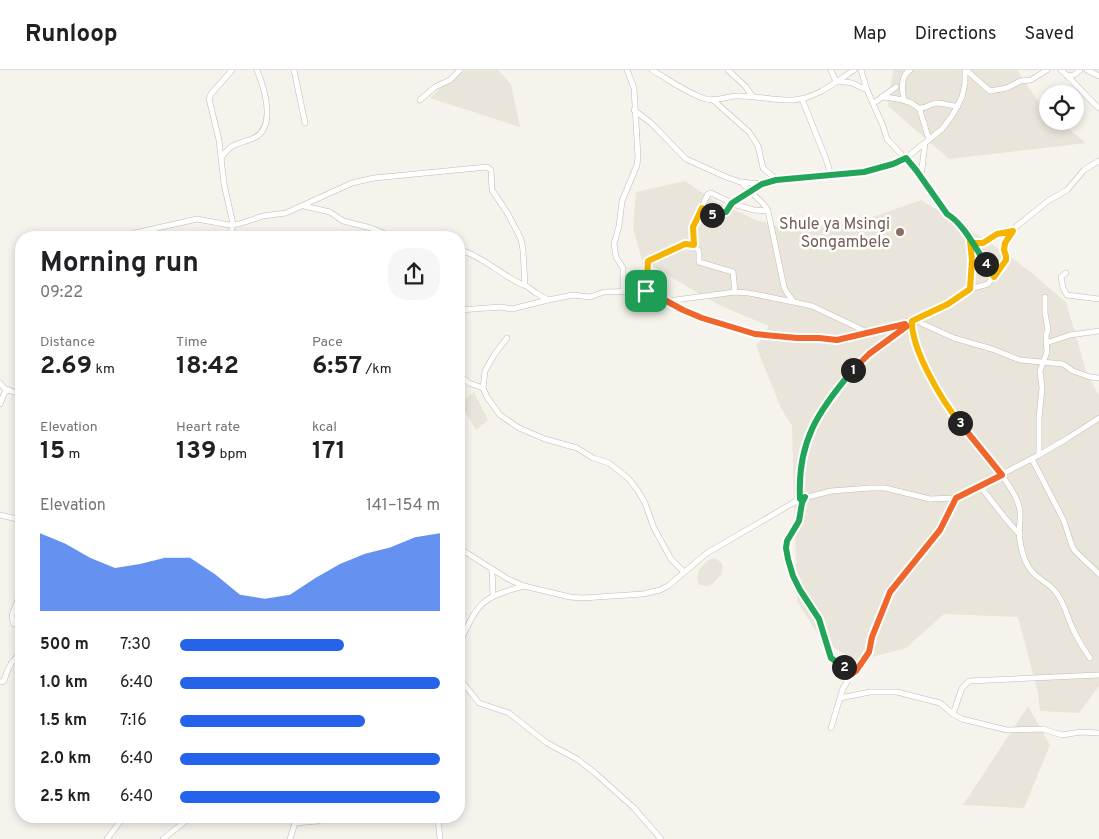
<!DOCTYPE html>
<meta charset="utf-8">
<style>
:root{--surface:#fff;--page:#f6f6f6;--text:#202124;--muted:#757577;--line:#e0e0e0;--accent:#2563eb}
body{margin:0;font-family:Overpass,sans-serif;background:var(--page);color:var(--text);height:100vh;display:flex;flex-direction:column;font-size:19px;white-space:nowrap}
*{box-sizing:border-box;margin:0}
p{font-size:16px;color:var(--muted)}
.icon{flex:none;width:28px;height:28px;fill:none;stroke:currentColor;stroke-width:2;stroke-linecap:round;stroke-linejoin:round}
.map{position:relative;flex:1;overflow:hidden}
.sheet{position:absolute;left:15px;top:161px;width:450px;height:592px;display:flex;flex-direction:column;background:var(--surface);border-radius:20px;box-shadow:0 2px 8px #0003}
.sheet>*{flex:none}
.fabs{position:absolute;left:1039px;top:15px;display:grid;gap:10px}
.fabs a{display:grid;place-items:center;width:45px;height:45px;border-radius:50%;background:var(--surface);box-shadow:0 2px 8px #0003;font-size:25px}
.pin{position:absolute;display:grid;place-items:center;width:42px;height:42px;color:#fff;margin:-21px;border-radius:10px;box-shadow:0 2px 8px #0006}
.km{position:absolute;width:25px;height:25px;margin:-12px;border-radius:50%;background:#222;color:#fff;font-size:14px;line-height:25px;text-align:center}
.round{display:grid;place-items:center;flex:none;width:52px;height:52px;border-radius:20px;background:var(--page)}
.summary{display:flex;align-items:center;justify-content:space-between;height:85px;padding:0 25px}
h1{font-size:28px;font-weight:700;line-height:38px}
.figures{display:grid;grid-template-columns:repeat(3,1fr);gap:8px;height:85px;padding:5px 25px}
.figures div{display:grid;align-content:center}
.figures b{font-size:25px;font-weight:700}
.figures small{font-size:14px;font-weight:400}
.figures p{font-size:14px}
.chart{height:140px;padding:10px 25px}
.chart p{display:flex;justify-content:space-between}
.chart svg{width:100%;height:90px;margin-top:5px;fill:var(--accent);opacity:.7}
ul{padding:0 25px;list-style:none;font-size:16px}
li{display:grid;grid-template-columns:80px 60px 1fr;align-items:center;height:38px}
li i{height:12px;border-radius:6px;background:var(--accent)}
header{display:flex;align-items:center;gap:30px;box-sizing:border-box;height:70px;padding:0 25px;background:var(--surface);border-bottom:1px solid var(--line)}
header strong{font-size:24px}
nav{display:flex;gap:28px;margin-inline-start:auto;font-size:18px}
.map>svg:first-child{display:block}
</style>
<header>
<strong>Runloop</strong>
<nav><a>Map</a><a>Directions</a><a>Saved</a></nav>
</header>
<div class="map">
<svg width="1099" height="769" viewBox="0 0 1099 769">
<rect width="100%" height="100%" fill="#f6f3ec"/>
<!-- residential -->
<g fill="#eae5da">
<polygon points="461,0 498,0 511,14 520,57 430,28"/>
<polygon points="893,0 1017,0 1043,38 1047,42 1048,51 1059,51 1086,73 949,89 888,36"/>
<polygon points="685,111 713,130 756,150 793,160 862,151 921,130 978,165 1012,188 1033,204 1066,232 1087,304 1099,325 1099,616 1079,643 1040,641 1038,623 1018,547 944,544 906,578 857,591 822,571 797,531 792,356 781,338 756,276 769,256 717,234 642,190 633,158 636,122"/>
<polygon points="474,322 488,350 476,360 460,333"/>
<polygon points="714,488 721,492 723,497 721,505 712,514 707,516 699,515 697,508 699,500 708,490"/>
<polygon points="1028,636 1050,675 1024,738 963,735"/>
</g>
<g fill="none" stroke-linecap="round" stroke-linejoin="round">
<defs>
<g id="street">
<polyline points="294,0 305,53"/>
<path d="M652,0C670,10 686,23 706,29C716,32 725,27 736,26C755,25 774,31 793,30C815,29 836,12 854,0"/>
<polyline points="728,0 746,17 752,26"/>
<polyline points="831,0 836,12"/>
<path d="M861,0L867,20L883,56L887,69L916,100L947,144C954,148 956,153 961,158C976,175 971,198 970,219"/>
<polyline points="966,0 990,21 1007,18 1020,11 1031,10 1047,0"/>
<path d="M1061,0C1075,12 1085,26 1099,38"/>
<polyline points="1087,0 1099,6"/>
<polyline points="1067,6 1074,5 1080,0"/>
<polyline points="838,11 852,13 867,20"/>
<path d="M882,27C894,28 913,30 920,40L929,70"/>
<polyline points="802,29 826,89 831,106"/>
<polyline points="420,30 435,17 450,10 460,0"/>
<polyline points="713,30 749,62 758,76 763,98 777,110"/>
<path d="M904,30C902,20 900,6 910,0"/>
<polyline points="874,33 896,17"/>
<path d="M919,38C926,39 929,34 936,33C943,33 950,36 958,36"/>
<polyline points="634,40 651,53 686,89 726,107 740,112 762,114 777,110 846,104 864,102 893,94 906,88 942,59 952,46 962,27 965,13 965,0"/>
<path d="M222,87C232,72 240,74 254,68C277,57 264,17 257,0"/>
<polyline points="921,107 925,73"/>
<path d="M742,112C750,124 762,129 768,141L784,217L787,223L794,232L812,236L867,262"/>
<polyline points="304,136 330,142 343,151 371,158 395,168"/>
<polyline points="702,138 710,145 726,142 732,133 762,114"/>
<polyline points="135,163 197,149 229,155 239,154 263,146 286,143 352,113 374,108 487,97 491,100 492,120 508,144 521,169 523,180 525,215 536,223 548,230 573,225 590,227 604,222 649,221 683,240 714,252 736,259 755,264 797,268 819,268 837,270 862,263 892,258 948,234 970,219 988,214 1006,190 1004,180 1005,173 1017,156 1048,131 1067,120 1084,100 1099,91"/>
<polyline points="230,168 233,154 224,114 219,70 209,29 211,24 232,0"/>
<polyline points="971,172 995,207"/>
<polyline points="972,173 983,173 997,164 1012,161"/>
<path d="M459,180C484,186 502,207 526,216"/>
<polyline points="1066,203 1061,207 1063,218 1067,225 1099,229"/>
<polyline points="646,221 648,191 685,174 694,175"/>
<polyline points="623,222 623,198 616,187 614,174 619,156 622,131 637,95 638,87 634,18 627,0"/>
<path d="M735,222L733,202L699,192V181C698,179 695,177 694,175C687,163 703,135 708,124L711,123L736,135L754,140L768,141"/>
<polyline points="668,231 735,222 749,223 793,232"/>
<polyline points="459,240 501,237 512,239 548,230"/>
<polyline points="915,249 923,254 954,268 992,279 1020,290 1063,294 1073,301 1090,307 1099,308"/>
<path d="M905,254C922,275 927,305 941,329C962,364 996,390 1015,426C1025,446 1017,452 1020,471C1021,478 1024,489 1028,496C1034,508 1047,511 1055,521C1066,535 1066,545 1073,559C1077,569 1084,579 1090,588"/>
<polyline points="507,268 494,285 485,301 483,318 487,327 500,345 519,358 545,369 577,378 593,388 609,393 629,409 638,421 645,433 654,458 671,489 684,502"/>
<polyline points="1046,273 1070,265 1099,261"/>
<polyline points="459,305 469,313 483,318"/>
<polyline points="0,313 4,318 21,325"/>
<polyline points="0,334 5,322 9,320"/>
<polyline points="1039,385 1039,348 1042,318 1040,301 1047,282 1046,265 1048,260 1045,243 1045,227"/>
<polyline points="1032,389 1064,451 1072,476 1075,481 1099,504"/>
<polyline points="980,416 1005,448 1020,465"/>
<path d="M805,427C800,435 803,442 800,449C796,458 789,464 787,473C780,501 810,528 819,550C825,562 825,576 831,588C834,591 838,591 842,594C849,600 849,612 843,618L831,658"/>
<path d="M800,429C799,410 800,389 806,371C816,343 847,303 869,284C881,273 894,264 907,256"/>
<polyline points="0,445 21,450"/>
<polyline points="459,452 462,461 460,480"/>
<polyline points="459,478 508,509 524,516 570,527 582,528 643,524 660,520 668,516 707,483 800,429 831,421 871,418 885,418 930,429 956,428 1039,385 1068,368 1099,348"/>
<polyline points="492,499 493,526"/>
<polyline points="21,522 12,545 13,553 21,557"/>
<path d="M459,574C478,534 479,528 524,516"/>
<polyline points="847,607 856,601 866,589 890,522 940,460 956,428"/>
<polyline points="459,608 479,633 509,643 547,673 577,689 595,703 634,738 661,769"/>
<path d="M0,612L4,611C6,604 9,595 14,590C17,586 19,585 21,579"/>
<polyline points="840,628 870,622 897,622 940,633 953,644 962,649 1007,660 1043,659 1062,665 1081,662 1099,663"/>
<polyline points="953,644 962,618 969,611 1099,605"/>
<polyline points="438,748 440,769"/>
<polyline points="107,769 123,748"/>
<polyline points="163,769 187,750 206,748"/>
<polyline points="290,769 295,753 318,751 326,748"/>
</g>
</defs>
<!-- street casing -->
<use href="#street" stroke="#c2bbae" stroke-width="6"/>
<!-- street -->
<use href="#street" stroke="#fff" stroke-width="5"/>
</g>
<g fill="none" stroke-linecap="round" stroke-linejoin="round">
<defs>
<polyline id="split-1" points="646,221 652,223 683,240 702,248 755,264 797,268 819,268 837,270 905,254 907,256 869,284 853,300"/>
<path id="split-2" d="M844,597L831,588L819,549L800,520L793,506L788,489L786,478L787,471L799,451L802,433L805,427L800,429C797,372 818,341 853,300"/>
<polyline id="split-3" points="844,597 847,607 856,601 869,582 872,567 890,522 940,460 956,428 1002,405 960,353"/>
<path id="split-4" d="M960,353C942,331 911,279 912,251L948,234L970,219L972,190L970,171L972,173H983L997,164L1013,161L1005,173L1004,180L1006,186V190L994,207L986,194"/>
<path id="split-5" d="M712,145L726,142L732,133L762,114L776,110L864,102L893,94L906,88L916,100L947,144C963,153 976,179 986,194"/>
<polyline id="split-6" points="646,221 648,191 685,174 694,175 693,157 702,138 708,144 712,145"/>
</defs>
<!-- split-1 casing -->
<use href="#split-1" stroke="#fff" stroke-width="10"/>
<!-- split-2 casing -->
<use href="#split-2" stroke="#fff" stroke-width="10"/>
<!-- split-3 casing -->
<use href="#split-3" stroke="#fff" stroke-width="10"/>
<!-- split-4 casing -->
<use href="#split-4" stroke="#fff" stroke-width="10"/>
<!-- split-5 casing -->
<use href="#split-5" stroke="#fff" stroke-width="10"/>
<!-- split-6 casing -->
<use href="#split-6" stroke="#fff" stroke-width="10"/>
<!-- split-1 -->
<use href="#split-1" stroke="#f0652b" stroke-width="6"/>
<!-- split-2 -->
<use href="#split-2" stroke="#22a559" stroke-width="6"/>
<!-- split-3 -->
<use href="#split-3" stroke="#f0652b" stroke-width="6"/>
<!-- split-4 -->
<use href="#split-4" stroke="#f5b400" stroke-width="6"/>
<!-- split-5 -->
<use href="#split-5" stroke="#22a559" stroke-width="6"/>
<!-- split-6 -->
<use href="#split-6" stroke="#f5b400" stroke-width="6"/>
</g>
<!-- markers -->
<circle fill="#8d6e63" stroke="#fff" stroke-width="2" cx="900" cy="162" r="5"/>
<g text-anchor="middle" stroke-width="5" stroke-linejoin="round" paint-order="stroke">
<!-- education labels -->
<g font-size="16" fill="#785e54" stroke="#fff" text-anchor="end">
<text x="890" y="159">Shule ya Msingi<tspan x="890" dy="18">Songambele</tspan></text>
</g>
</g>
</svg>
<div class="fabs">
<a><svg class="icon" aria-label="locate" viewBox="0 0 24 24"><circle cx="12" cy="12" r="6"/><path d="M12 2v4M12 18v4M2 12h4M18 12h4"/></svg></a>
</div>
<div class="pin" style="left:646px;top:221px;background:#1e9e55"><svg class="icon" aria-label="arrive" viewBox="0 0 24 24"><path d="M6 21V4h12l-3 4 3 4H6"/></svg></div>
<b class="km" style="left:853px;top:300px">1</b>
<b class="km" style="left:844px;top:597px">2</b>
<b class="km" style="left:960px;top:353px">3</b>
<b class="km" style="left:986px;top:194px">4</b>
<b class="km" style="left:712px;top:145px">5</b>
<section class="sheet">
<div class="summary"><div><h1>Morning run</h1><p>09:22</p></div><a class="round"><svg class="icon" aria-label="share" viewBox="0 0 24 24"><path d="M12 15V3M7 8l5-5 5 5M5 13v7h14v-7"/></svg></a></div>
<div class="figures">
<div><p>Distance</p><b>2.69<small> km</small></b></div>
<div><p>Time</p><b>18:42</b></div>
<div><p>Pace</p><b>6:57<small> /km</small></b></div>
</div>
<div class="figures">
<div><p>Elevation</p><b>15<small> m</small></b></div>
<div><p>Heart rate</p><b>139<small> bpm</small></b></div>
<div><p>kcal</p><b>171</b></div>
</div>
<div class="chart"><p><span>Elevation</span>141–154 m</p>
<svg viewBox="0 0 160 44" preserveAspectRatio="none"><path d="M0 44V6L10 11L20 18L30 23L40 21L50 18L60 18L70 26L80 36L90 38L100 36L110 28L120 21L130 16L140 13L150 8L160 6V44z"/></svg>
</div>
<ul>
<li><b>500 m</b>7:30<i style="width:63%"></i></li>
<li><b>1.0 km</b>6:40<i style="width:100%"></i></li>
<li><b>1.5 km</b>7:16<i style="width:71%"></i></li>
<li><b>2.0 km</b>6:40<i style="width:100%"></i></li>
<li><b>2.5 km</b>6:40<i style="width:100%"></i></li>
</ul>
</section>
</div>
